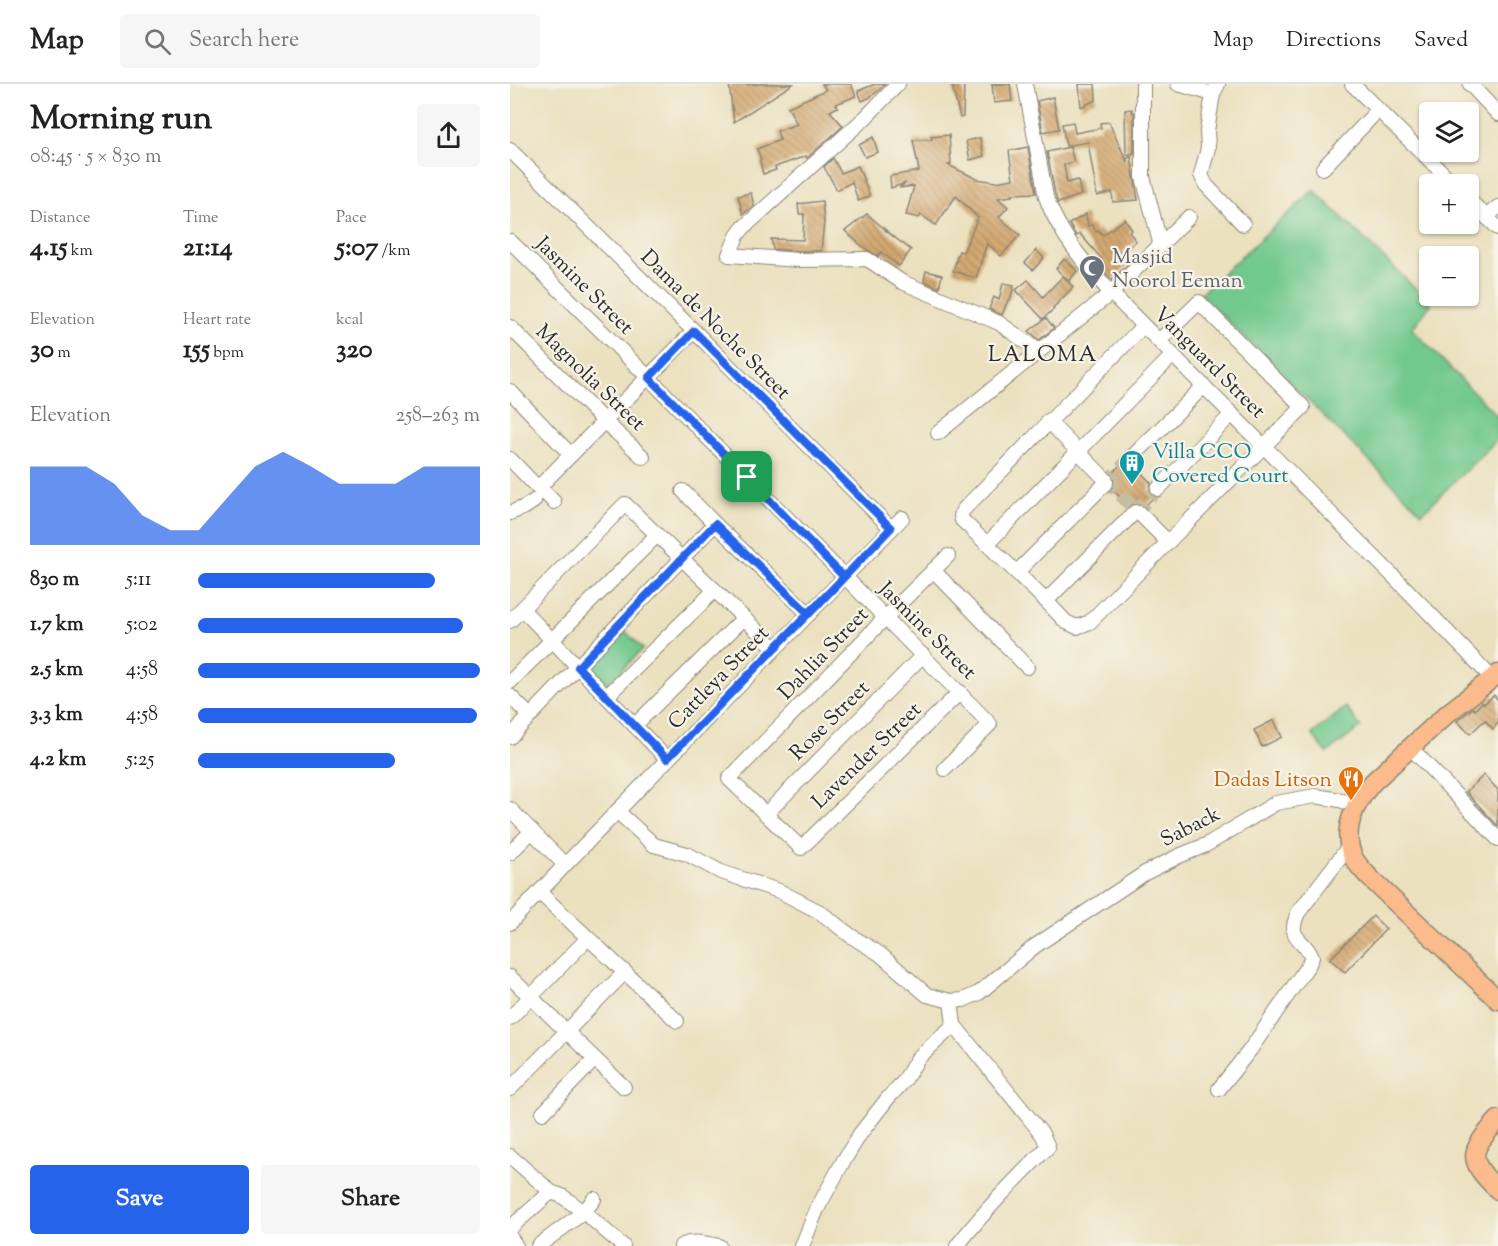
<!DOCTYPE html>
<meta charset="utf-8">
<style>
:root{--surface:#fff;--page:#f6f6f6;--text:#222;--muted:#767676;--line:#e0e0e0;--accent:#2563eb}
body{margin:0;font-family:"Sorts Mill Goudy",serif;background:var(--page);color:var(--text);height:100vh;display:flex;flex-direction:column;font-size:22px;white-space:nowrap}
*{box-sizing:border-box;margin:0}
p{font-size:20px;color:var(--muted)}
.icon{flex:none;width:33px;height:33px;fill:none;stroke:currentColor;stroke-width:2;stroke-linecap:round;stroke-linejoin:round}
.map{position:relative;flex:1;overflow:hidden}
.panel{display:flex;flex-direction:column;background:var(--surface);width:510px}
.panel>*{flex:none}
.fabs{position:absolute;left:909px;top:18px;display:grid;gap:12px}
.fabs a{display:grid;place-items:center;width:60px;height:60px;border-radius:6px;background:var(--surface);box-shadow:0 2px 4px #0004;font-size:30px}
.pin{position:absolute;display:grid;place-items:center;width:51px;height:51px;color:#fff;margin:-26px;border-radius:12px;box-shadow:0 3px 9px #0006}
.round{display:grid;place-items:center;flex:none;width:63px;height:63px;border-radius:6px;background:var(--page)}
.head{display:flex;align-items:center;justify-content:space-between;height:102px;padding:0 30px}
h1{font-size:33px;font-weight:800;line-height:45px}
.metrics{display:grid;grid-template-columns:repeat(3,1fr);gap:9px;height:102px;padding:6px 30px}
.metrics div{display:grid;align-content:center}
.metrics b{font-size:26px;font-weight:800}
.metrics small{font-size:16px;font-weight:400}
.metrics p{font-size:16px}
.chart{height:168px;padding:12px 30px}
.chart p{display:flex;justify-content:space-between}
.chart svg{width:100%;height:108px;margin-top:6px;fill:var(--accent);opacity:.7}
.cta{display:flex;gap:12px;margin-top:auto;padding:12px 30px}
.cta a{flex:1;height:69px;border-radius:6px;background:var(--accent);color:#fff;font-size:24px;font-weight:800;line-height:69px;text-align:center}
.cta a+a{background:var(--page);color:var(--text)}
ul{padding:0 30px;list-style:none;font-size:20px}
li{display:grid;grid-template-columns:96px 72px 1fr;align-items:center;height:45px}
li i{height:15px;border-radius:8px;background:var(--accent)}
header{display:flex;align-items:center;gap:36px;box-sizing:border-box;height:84px;padding:0 30px;background:var(--surface);border-bottom:2px solid var(--line)}
header strong{font-size:28px}
nav{display:flex;gap:33px;margin-inline-start:auto;font-size:21px}
.search{width:420px;height:54px;background:var(--page);display:flex;align-items:center;gap:15px;box-sizing:border-box;padding:0 21px;border-radius:6px;color:var(--muted);font-size:22px}
main{display:flex;flex:1;min-height:0}
.map>svg:first-child{display:block}
</style>
<header>
<strong>Map</strong>
<div class="search"><svg class="icon" aria-label="search" viewBox="0 0 24 24"><circle cx="10" cy="10" r="6"/><path d="M15 15l6 6"/></svg>Search here</div>
<nav><a>Map</a><a>Directions</a><a>Saved</a></nav>
</header>
<main>
<section class="panel">
<div class="head"><div><h1>Morning run</h1><p>08:45 · 5 × 830 m</p></div><a class="round"><svg class="icon" aria-label="share" viewBox="0 0 24 24"><path d="M12 15V3M7 8l5-5 5 5M5 13v7h14v-7"/></svg></a></div>
<div class="metrics">
<div><p>Distance</p><b>4.15<small> km</small></b></div>
<div><p>Time</p><b>21:14</b></div>
<div><p>Pace</p><b>5:07<small> /km</small></b></div>
</div>
<div class="metrics">
<div><p>Elevation</p><b>30<small> m</small></b></div>
<div><p>Heart rate</p><b>155<small> bpm</small></b></div>
<div><p>kcal</p><b>320</b></div>
</div>
<div class="chart"><p><span>Elevation</span>258–263 m</p>
<svg viewBox="0 0 160 44" preserveAspectRatio="none"><path d="M0 44V12L10 12L20 12L30 19L40 32L50 38L60 38L70 25L80 12L90 6L100 12L110 19L120 19L130 19L140 12L150 12L160 12V44z"/></svg>
</div>
<ul>
<li><b>830 m</b>5:11<i style="width:84%"></i></li>
<li><b>1.7 km</b>5:02<i style="width:94%"></i></li>
<li><b>2.5 km</b>4:58<i style="width:100%"></i></li>
<li><b>3.3 km</b>4:58<i style="width:99%"></i></li>
<li><b>4.2 km</b>5:25<i style="width:70%"></i></li>
</ul>
<div class="cta"><a>Save</a><a>Share</a></div>
</section>
<div class="map">
<svg width="988" height="1162" viewBox="0 0 988 1162">
<defs>
<pattern id="building-back-hatch" width="6" height="6" patternUnits="userSpaceOnUse" patternTransform="scale(1.5)"><rect width="6" height="6" fill="#d4a971"/><path d="M-1 5l2 2M0 0l6 6M5-1l2 2" fill="none" stroke="#ac8a5d"/></pattern>
</defs>
<rect width="100%" height="100%" fill="#f7f3e8"/>
<filter id="ink" filterUnits="userSpaceOnUse"><feTurbulence type="fractalNoise" baseFrequency=".0167" numOctaves="2"/><feDisplacementMap in="SourceGraphic" scale="12" xChannelSelector="R" yChannelSelector="G"/><feConvolveMatrix kernelMatrix="1 2 1 2 8 2 1 2 1" color-interpolation-filters="sRGB"/></filter>
<filter id="wash" filterUnits="userSpaceOnUse"><feTurbulence type="fractalNoise" baseFrequency=".008" numOctaves="4" result="noise"/><feDisplacementMap in="SourceGraphic" scale="24" xChannelSelector="R" yChannelSelector="G"/><feGaussianBlur stdDeviation="1.35" result="paint"/><feColorMatrix in="noise" values="0 0 0 0 0 0 0 0 0 0 0 0 0 0 0 0 0 1.4 0 .05"/><feComposite in="paint" operator="in"/></filter>
<g filter="url(#wash)">
<rect width="100%" height="100%" fill="#ebe1bf"/>
<!-- green -->
<g fill="#72c98e" stroke="#4e7a5c" stroke-width="1.5">
<polygon points="804,106 921,220 902,245 988,333 988,355 912,429 690,210"/>
<polygon points="115,547 133,565 97,601 79,583"/>
<polygon points="836,623 851,643 817,669 802,650"/>
</g>
<g id="blocks">
<!-- building -->
<g fill="url(#building-back-hatch)">
<polygon points="219,0 283,0 224,38"/>
<polygon points="312,0 341,0 346,12 326,20 328,23 320,27 333,42 297,74 296,72 265,83 266,86 253,90 250,77 251,76 247,65 270,56 267,47 287,40 278,23 316,6"/>
<polygon points="365,0 375,0 367,8 361,12 361,13 352,17 348,7"/>
<polygon points="482,0 500,0 502,17 484,19"/>
<polygon points="569,0 585,0 586,16 571,23"/>
<polygon points="442,1 454,1 453,33 450,34"/>
<polygon points="543,13 549,45 533,48 527,17"/>
<polygon points="622,25 622,28 624,28 624,69 616,71 615,26"/>
<polygon points="563,38 565,49 591,44 590,39 599,38 617,78 617,74 621,73 628,116 603,118 602,108 587,112 578,58 556,62 552,40"/>
<polygon points="439,51 441,80 438,81 467,95 486,98 503,95 499,67 518,63 526,109 502,110 503,112 488,114 498,123 489,133 510,151 491,172 477,159 466,194 443,187 449,167 453,168 468,134 446,112 426,141 411,131 409,134 396,131 404,102 389,104 396,99 381,104 380,92 409,87 403,56 422,56 421,53"/>
<polygon points="363,53 368,68 355,73 349,61"/>
<polygon points="470,54 474,72 460,76 456,57"/>
<polygon points="560,63 564,78 554,81 557,99 568,96 571,111 548,119 545,110 537,68"/>
<polygon points="323,74 331,89 348,82 360,112 348,117 342,98 327,106 314,83"/>
<polygon points="241,109 244,122 233,130 228,112"/>
<polygon points="312,117 314,138 311,167 288,167 263,165 261,155 293,156 294,130 289,130 288,120"/>
<polygon points="357,130 377,147 376,147 401,166 389,182 371,168 368,172 357,166 335,147"/>
<polygon points="576,130 578,142 582,141 586,148 588,146 593,151 615,135 622,146 619,148 626,157 612,169 620,178 602,196 586,178 591,174 570,150 566,152 559,140"/>
<polygon points="526,166 534,174 523,186 515,179"/>
<polygon points="554,175 567,187 559,197 546,185"/>
<polygon points="416,187 432,191 429,204 414,197"/>
<polygon points="553,192 563,203 543,224 544,225 533,235 506,206 518,196 533,213"/>
<polygon points="493,199 504,201 500,216 498,216 492,231 479,225 484,213 489,216"/>
<polygon points="536,234 544,244 529,256 519,247"/>
<polygon points="611,380 617,385 625,382 641,399 639,407 644,413 635,422 627,419 619,422 602,405 605,401 605,394 602,390"/>
<polygon points="984,611 988,616 988,639 983,645 975,636 960,650 947,637 963,624 965,626 972,618 974,620"/>
<polygon points="764,636 772,653 752,663 744,646"/>
<polygon points="974,691 988,706 988,742 956,708"/>
<polygon points="863,832 876,845 835,888 820,875"/>
</g>
</g>
</g>
<g filter="url(#ink)">
<use href="#blocks" fill-opacity="0" stroke="#8b8675" stroke-width="1.5"/>
<g fill="none" stroke-linecap="round" stroke-linejoin="round">
<!-- minor-tunnel -->
<g stroke="#c5bda1" stroke-width="14" stroke-dasharray="14 7" stroke-linecap="butt">
<polyline points="596,396 629,429"/>
<polyline points="596,399 619,376"/>
<polyline points="625,428 648,405"/>
</g>
<defs>
<g id="minor">
<polyline points="388,0 356,33 233,144 227,152 219,171 288,176 357,175 392,198 489,239 529,267"/>
<path d="M515,0L536,113C549,150 575,180 601,209L898,507L982,594"/>
<polyline points="633,0 633,93 651,162"/>
<polyline points="668,0 703,10 708,0"/>
<polyline points="842,0 944,100"/>
<polyline points="960,0 988,30"/>
<polyline points="703,10 697,47 698,64 691,91 696,101 733,140"/>
<polyline points="0,66 184,247 381,444"/>
<polyline points="813,84 868,26"/>
<polyline points="958,115 988,144"/>
<polyline points="976,133 988,123"/>
<polyline points="0,157 139,294 480,640 435,685"/>
<path d="M633,242L459,420C454,425 449,429 452,436L536,517L556,538L567,543L580,538L666,450L793,323L689,218L649,257"/>
<polyline points="0,243 95,338 133,373"/>
<polyline points="0,307 61,371"/>
<polyline points="538,337 596,396"/>
<polyline points="428,349 601,209 679,133"/>
<polyline points="0,375 28,404 33,407 44,418"/>
<polyline points="619,376 694,302"/>
<polyline points="28,404 184,247"/>
<polyline points="648,405 722,330"/>
<polyline points="173,407 205,440 299,530"/>
<polyline points="0,429 15,423 24,417"/>
<polyline points="629,429 658,458"/>
<polyline points="477,460 663,271"/>
<polyline points="438,472 376,533 219,695 291,764 450,608"/>
<polyline points="423,486 517,583"/>
<polyline points="507,488 596,399"/>
<polyline points="536,517 625,428"/>
<polyline points="12,525 157,675"/>
<polyline points="0,537 115,420 265,564"/>
<polyline points="0,598 147,451"/>
<polyline points="0,612 20,632"/>
<polyline points="97,612 205,506"/>
<polyline points="125,641 234,534"/>
<polyline points="0,653 205,440"/>
<polyline points="900,663 988,755"/>
<polyline points="0,725 55,781"/>
<polyline points="107,727 144,761 177,770 211,788 269,807 310,828 341,852 370,870 417,911 441,917 453,916 469,909 525,862 635,789 669,772 696,761 766,719 805,712 830,716 846,722"/>
<polyline points="256,730 413,571"/>
<polyline points="0,769 22,747"/>
<polyline points="29,808 167,937"/>
<polyline points="0,839 55,781 392,434"/>
<polyline points="0,893 114,1003"/>
<polyline points="0,934 78,854"/>
<path d="M444,941L532,1050L538,1063C506,1095 475,1126 447,1162"/>
<polyline points="0,1005 115,888"/>
<path d="M709,1005L740,966L799,880L802,873C793,853 776,856 788,829L840,761"/>
<polyline points="33,1029 85,975"/>
<polyline points="0,1072 41,1108 52,1112 74,1128 113,1162"/>
<polyline points="0,1144 41,1108"/>
<polyline points="0,1153 6,1162"/>
<polyline points="28,1162 74,1128 84,1115"/>
<path d="M171,1162C182,1156 197,1159 209,1162"/>
<polyline points="292,1162 307,1125 334,1076 350,1050 378,1014 394,997 408,974 444,941 441,917"/>
</g>
<g id="major">
<path d="M988,590L938,629L863,698C845,719 830,747 844,775C848,781 854,788 859,793L988,916"/>
<path d="M988,1036C959,1068 956,1075 988,1106"/>
</g>
</defs>
<!-- minor casing -->
<use href="#minor" stroke="#8b8675" stroke-width="16"/>
<!-- major casing -->
<use href="#major" stroke="#8b8675" stroke-width="21"/>
<!-- minor -->
<use href="#minor" stroke="#fff" stroke-width="14"/>
<!-- major -->
<use href="#major" stroke="#fbbb8c" stroke-width="18"/>
</g>
</g>
<g fill="none" stroke-linecap="round" stroke-linejoin="round" filter="url(#ink)">
<defs>
<polyline id="route" points="237,393 334,493 157,675 68,583 205,440 299,530 381,444 184,247 139,294 237,393"/>
</defs>
<!-- route casing -->
<use href="#route" stroke="#fff" stroke-width="12"/>
<!-- route -->
<use href="#route" stroke="#2563eb" stroke-width="8"/>
</g>
<!-- icons -->
<defs>
<symbol id="mosque-pin" viewBox="-11 -11 22 30"><path d="M0 17L-7.5 6A9.5 9.5 0 1 1 7.5 6Z" fill="#6b7280" stroke="#f7f3e8"/><path d="M3.5-4.9A6 6 0 1 0 3.5 4.9A5 5 0 1 1 3.5-4.9Z" fill="#fff"/></symbol>
<symbol id="building-pin" viewBox="-11 -11 22 30"><path d="M0 17L-7.5 6A9.5 9.5 0 1 1 7.5 6Z" fill="#0f9aa8" stroke="#f7f3e8"/><path d="M-4-6H4V6H1V3H-1V6H-4ZM-2.5-4.3h1.7v1.8h-1.7ZM.8-4.3h1.7v1.8H.8ZM-2.5-1h1.7V.8h-1.7ZM.8-1h1.7V.8H.8Z" fill="#fff"/></symbol>
<symbol id="restaurant-pin" viewBox="-11 -11 22 30"><path d="M0 17L-7.5 6A9.5 9.5 0 1 1 7.5 6Z" fill="#e8710a" stroke="#f7f3e8"/><path d="M-5-6h1v4h1v-4h1v4h1v-4h1v5L-1.5 .5V6h-2V.5L-5-1ZM5-6V6H3V1.5H1.5Q1.5-4 5-6Z" fill="#fff"/></symbol>
</defs>
<g fill-rule="evenodd">
<use href="#mosque-pin" x="567" y="169" width="30" height="40"/>
<use href="#building-pin" x="607" y="364" width="30" height="40"/>
<use href="#restaurant-pin" x="826" y="680" width="30" height="40"/>
</g>
<g text-anchor="middle" stroke-width="4.5" stroke-linejoin="round" paint-order="stroke">
<!-- worship labels -->
<g font-size="21" fill="#5b616d" stroke="#f7f3e8" text-anchor="start">
<text x="602" y="179">Masjid<tspan x="602" dy="24">Noorol Eeman</tspan></text>
</g>
<!-- street labels -->
<g font-size="21" fill="#2b2b2b" stroke="#f7f3e8">
<text transform="translate(75 201) rotate(45)" y="7">Jasmine Street</text>
<text transform="translate(206 240) rotate(45)" y="7">Dama de Noche Street</text>
<text transform="translate(700 278) rotate(45)" y="7">Vanguard Street</text>
<text transform="translate(81 293) rotate(44)" y="7">Magnolia Street</text>
<text transform="translate(418 546) rotate(45)" y="7">Jasmine Street</text>
<text transform="translate(313 569) rotate(-46)" y="7">Dahlia Street</text>
<text transform="translate(208 593) rotate(-46)" y="7">Cattleya Street</text>
<text transform="translate(319 636) rotate(-45)" y="7">Rose Street</text>
<text transform="translate(356 671) rotate(-44)" y="7">Lavender Street</text>
<text transform="translate(680 742) rotate(-27)" y="7">Saback</text>
</g>
<!-- culture labels -->
<g font-size="21" fill="#0d838f" stroke="#f7f3e8" text-anchor="start">
<text x="642" y="374">Villa CCO<tspan x="642" dy="24">Covered Court</tspan></text>
</g>
<!-- food labels -->
<g font-size="21" fill="#c56008" stroke="#f7f3e8" text-anchor="end">
<text x="822" y="702">Dadas Litson</text>
</g>
<!-- neighbourhood labels -->
<g font-size="22" letter-spacing="1.5" fill="#2b2b2b" stroke="#f7f3e8">
<text x="533" y="277">LALOMA</text>
</g>
</g>
</svg>
<div class="fabs">
<a><svg class="icon" aria-label="layers" viewBox="0 0 24 24"><path d="M12 4l9 5-9 5-9-5zM3 14l9 5 9-5"/></svg></a>
<a>+</a>
<a>−</a>
</div>
<div class="pin" style="left:237px;top:393px;background:#1e9e55"><svg class="icon" aria-label="arrive" viewBox="0 0 24 24"><path d="M6 21V4h12l-3 4 3 4H6"/></svg></div>
</div>
</main>
